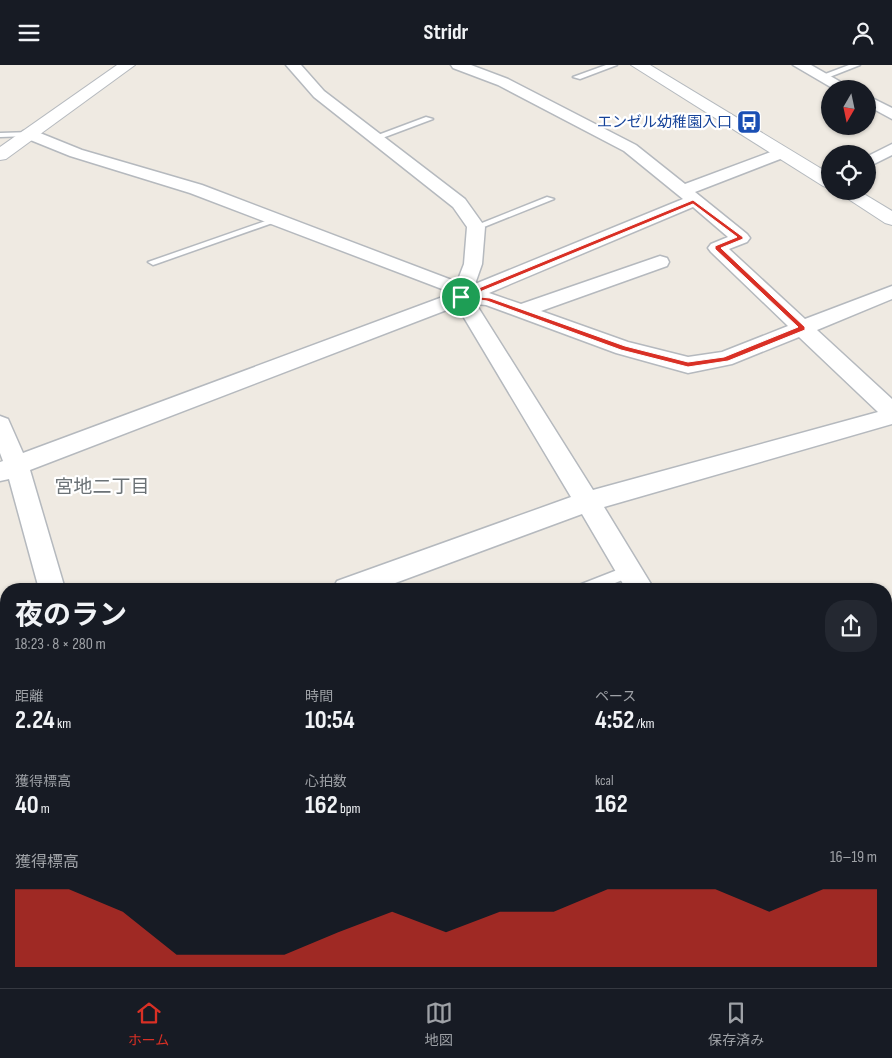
<!DOCTYPE html>
<html lang="ja">
<meta charset="utf-8">
<style>
:root{--surface:#171b24;--page:#242831;--text:#f1f3f6;--muted:#9ea1a6;--line:#363941;--accent:#d93025}
body{margin:0;font-family:"Sofia Sans Condensed","Noto Sans JP",sans-serif;background:var(--page);color:var(--text);height:100vh;display:flex;flex-direction:column;font-size:19px;white-space:nowrap}
*{box-sizing:border-box;margin:0}
p{font-size:16px;color:var(--muted)}
.icon{flex:none;width:28px;height:28px;fill:none;stroke:currentColor;stroke-width:2;stroke-linecap:round;stroke-linejoin:round}
.map{position:relative;flex:1;overflow:hidden}
.panel{position:absolute;left:0px;top:518px;width:892px;height:406px;display:flex;flex-direction:column;background:var(--surface);border-radius:20px 20px 0 0;box-shadow:0 1px 4px #0004}
.panel>*{flex:none}
.needle{width:32px;rotate:189deg}
.buttons{position:absolute;left:821px;top:15px;display:grid;gap:10px}
.buttons a{display:grid;place-items:center;width:55px;height:55px;border-radius:50%;background:var(--surface);box-shadow:0 1px 4px #0004;font-size:25px}
.pin{position:absolute;display:grid;place-items:center;width:42px;height:42px;color:#fff;margin:-21px;border:2px solid #fff;border-radius:50%;box-shadow:0 1px 5px #0007}
.round{display:grid;place-items:center;flex:none;width:52px;height:52px;border-radius:20px;background:var(--page)}
.headline{display:flex;align-items:center;justify-content:space-between;height:85px;padding:0 15px}
h1{font-size:28px;font-weight:700;line-height:38px}
.stats{display:grid;grid-template-columns:repeat(3,1fr);gap:8px;height:85px;padding:5px 15px}
.stats div{display:grid;align-content:center}
.stats b{font-size:25px;font-weight:700}
.stats small{font-size:14px;font-weight:400}
.stats p{font-size:14px}
.chart{height:140px;padding:10px 15px}
.chart p{display:flex;justify-content:space-between}
.chart svg{width:100%;height:90px;margin-top:5px;fill:var(--accent);opacity:.7}
header{display:flex;justify-content:space-between;align-items:center;height:65px;padding:0 15px;background:var(--surface);font-size:22px;font-weight:700}
.tab-bar{display:flex;justify-content:space-around;align-items:center;height:70px;border-top:1px solid var(--line);background:var(--surface);font-size:14px;color:var(--muted)}
.tab-bar a{display:grid;justify-items:center;gap:2px}
.tab-bar .active{color:var(--accent)}
.map>svg:first-child{display:block}
</style>
<header><svg class="icon" aria-label="menu" viewBox="0 0 24 24"><path d="M4 6h16M4 12h16M4 18h16"/></svg>Stridr<svg class="icon" aria-label="person" viewBox="0 0 24 24"><circle cx="12" cy="8" r="4"/><path d="M4 21q1-7 8-7t8 7"/></svg></header>
<div class="map">
<svg width="892" height="923" viewBox="0 0 892 923">
<rect width="100%" height="100%" fill="#efeae2"/>
<g fill="none" stroke-linecap="round" stroke-linejoin="round">
<defs>
<g id="service">
<polygon points="606,0 617,0 580,14 573,12"/>
<polygon points="849,0 860,0 827,13 820,11"/>
<polygon points="426,52 433,54 377,75 370,73"/>
<polygon points="32,67 32,71 29,71 0,72 0,68"/>
<polygon points="547,132 554,134 479,164 472,162"/>
<polygon points="277,152 284,154 156,199 153,200 148,197"/>
<polygon points="630,500 635,502 637,506 635,510 600,524 577,524 579,520"/>
</g>
<g id="minor">
<path d="M286,0H301L324,26L465,134L485,162L482,199L475,219L683,134L624,86L498,20L453,3L451,0H471L508,14L636,80L685,119L776,85H788L790,88L788,91L695,127L747,169L750,173L747,177L729,184L805,254L892,221V234L817,265L892,334V359L604,442L654,524H626L582,449L379,524H333L337,516L571,432L457,241L30,405L65,524H39L9,414L0,416V397L3,396L0,388V351L8,354L23,388L448,230L442,224L190,128L70,91L23,72L21,69L23,66H35L82,85L202,120L457,217L464,199L467,162L453,142L314,32ZM693,142L728,172L711,179L708,183L711,187L788,261L722,287L688,292L628,277L541,246L667,201L669,197L667,193L660,191L521,239L489,228ZM476,239L486,240L616,288L688,308L732,299L799,272L878,347L593,425Z"/>
<polygon points="793,0 811,0 853,24 834,24"/>
<polygon points="868,31 892,43 892,54 868,41"/>
<polygon points="892,79 892,90 868,102 868,91"/>
<polygon points="6,632 6,660 0,663 0,633"/>
<polygon points="6,852 6,887 0,889 0,854"/>
<polygon points="886,870 892,872 892,913 886,910"/>
<polygon points="418,918 454,918 456,923 420,923"/>
</g>
<polygon id="tertiary" points="117,0 135,0 6,94 0,95 0,82"/>
<g id="secondary">
<polygon points="631,0 650,0 830,109 830,123 823,121"/>
<polygon points="836,126 859,126 892,146 892,160 885,158"/>
</g>
</defs>
<!-- service casing -->
<use href="#service" stroke="#b5b9be" stroke-width="3"/>
<!-- minor casing -->
<use href="#minor" stroke="#b5b9be" stroke-width="3"/>
<!-- tertiary casing -->
<use href="#tertiary" stroke="#b5b9be" stroke-width="2"/>
<!-- secondary casing -->
<use href="#secondary" stroke="#b4b9be" stroke-width="2"/>
<!-- service -->
<use href="#service" fill="#fff" fill-rule="evenodd"/>
<!-- minor -->
<use href="#minor" fill="#fff" fill-rule="evenodd"/>
<!-- tertiary -->
<use href="#tertiary" fill="#fff" fill-rule="evenodd"/>
<!-- secondary -->
<use href="#secondary" fill="#fff" fill-rule="evenodd"/>
</g>
<!-- route -->
<path fill="#d93025" stroke="#fff" fill-rule="evenodd" d="M693,135L743,172V174L721,183L805,262V265L728,296L688,302L621,285L487,236L457,232ZM693,139L737,172L715,181V184L798,262L724,292L688,297L625,281L490,233L470,231Z"/>
<!-- icons -->
<defs>
<symbol id="bus-square" viewBox="-11 -11 22 22"><rect x="-9" y="-9" width="18" height="18" rx="4" fill="#1a4fb4" stroke="#fff"/><path d="M-5-6H5V4H4V6H2V4H-2V6H-4V4H-5ZM-3.5-4V0h7V-4ZM-3.5 1.2v1.5H-2V1.2ZM2 1.2v1.5H3.5V1.2Z" fill="#fff"/></symbol>
</defs>
<g fill-rule="evenodd">
<use href="#bus-square" x="735" y="43" width="28" height="28"/>
</g>
<g text-anchor="middle" stroke-width="4.5" stroke-linejoin="round" paint-order="stroke">
<!-- far-transit labels -->
<g font-size="15" fill="#164399" stroke="#fff" text-anchor="end">
<text x="732" y="62">エンゼル幼稚園入口</text>
</g>
<!-- neighbourhood labels -->
<g font-size="19" fill="#6b7276" stroke="#fff">
<text x="102" y="428">宮地二丁目</text>
</g>
</g>
</svg>
<div class="buttons">
<a><svg class="needle" viewBox="-14 -14 28 28"><path d="M0-13l5 13h-10z" fill="#e53935"/><path d="M0 13l5-13h-10z" fill="#9ea1a6"/></svg></a>
<a><svg class="icon" aria-label="locate" viewBox="0 0 24 24"><circle cx="12" cy="12" r="6"/><path d="M12 2v4M12 18v4M2 12h4M18 12h4"/></svg></a>
</div>
<div class="pin" style="left:461px;top:232px;background:#1e9e55"><svg class="icon" aria-label="arrive" viewBox="0 0 24 24"><path d="M6 21V4h12l-3 4 3 4H6"/></svg></div>
<section class="panel">
<div class="headline"><div><h1>夜のラン</h1><p>18:23 · 8 × 280 m</p></div><a class="round"><svg class="icon" aria-label="share" viewBox="0 0 24 24"><path d="M12 15V3M7 8l5-5 5 5M5 13v7h14v-7"/></svg></a></div>
<div class="stats">
<div><p>距離</p><b>2.24<small> km</small></b></div>
<div><p>時間</p><b>10:54</b></div>
<div><p>ペース</p><b>4:52<small> /km</small></b></div>
</div>
<div class="stats">
<div><p>獲得標高</p><b>40<small> m</small></b></div>
<div><p>心拍数</p><b>162<small> bpm</small></b></div>
<div><p>kcal</p><b>162</b></div>
</div>
<div class="chart"><p><span>獲得標高</span>16–19 m</p>
<svg viewBox="0 0 160 44" preserveAspectRatio="none"><path d="M0 44V6L10 6L20 17L30 38L40 38L50 38L60 27L70 17L80 27L90 17L100 17L110 6L120 6L130 6L140 17L150 6L160 6V44z"/></svg>
</div>
</section>
</div>
<nav class="tab-bar">
<a class="active"><svg class="icon" aria-label="home" viewBox="0 0 24 24"><path d="M3 11l9-7 9 7M6 9v11h12V9"/></svg>ホーム</a>
<a><svg class="icon" aria-label="map" viewBox="0 0 24 24"><path d="M3 6l6-2 6 2 6-2v14l-6 2-6-2-6 2zM9 4v14M15 6v14"/></svg>地図</a>
<a><svg class="icon" aria-label="saved" viewBox="0 0 24 24"><path d="M7 4h10v16l-5-4-5 4z"/></svg>保存済み</a>
</nav>
